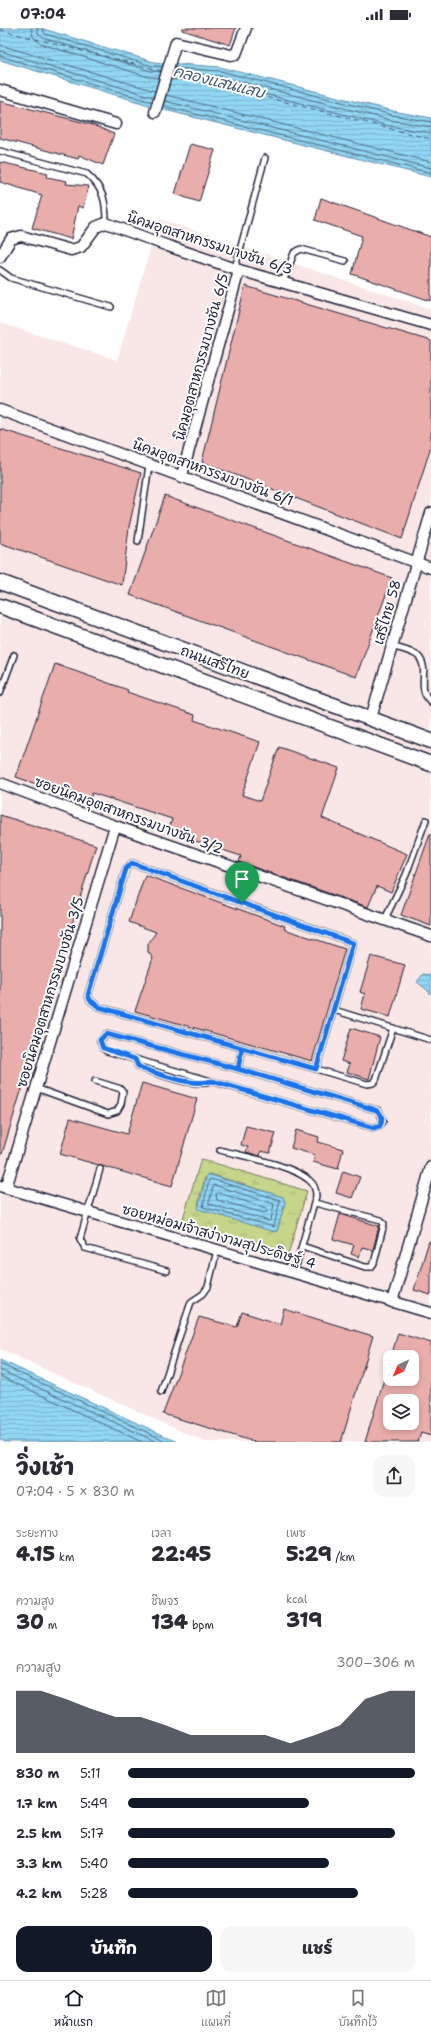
<!DOCTYPE html>
<html lang="th">
<meta charset="utf-8">
<style>
:root{--surface:#fff;--page:#f7f7f7;--text:#2b2b33;--muted:#7c7c81;--line:#e1e1e2;--accent:#111827}
body{margin:0;font-family:"Shantell Sans","Playpen Sans Thai",sans-serif;background:var(--page);color:var(--text);height:100vh;display:flex;flex-direction:column;font-size:15px;white-space:nowrap}
*{box-sizing:border-box;margin:0}
p{font-size:13px;color:var(--muted)}
.icon{flex:none;width:22px;height:22px;fill:none;stroke:currentColor;stroke-width:2;stroke-linecap:round;stroke-linejoin:round}
.map{position:relative;height:1414px;overflow:hidden}
.sheet{display:flex;flex-direction:column;background:var(--surface);flex:1}
.sheet>*{flex:none}
.needle{width:26px;rotate:224deg}
.buttons{position:absolute;left:383px;top:1322px;display:grid;gap:8px}
.buttons a{display:grid;place-items:center;width:36px;height:36px;border-radius:8px;background:var(--surface);box-shadow:0 2px 6px #0003;font-size:20px}
.pin{position:absolute;display:grid;place-items:center;width:34px;height:34px;color:#fff;margin:-41px -17px;border-radius:50% 50% 50% 0;rotate:-45deg;box-shadow:0 0 4px #0007}
.pin .icon{rotate:45deg}
.round{display:grid;place-items:center;flex:none;width:42px;height:42px;border-radius:12px;background:var(--page)}
.headline{display:flex;align-items:center;justify-content:space-between;height:68px;padding:0 16px}
h1{font-size:22px;font-weight:800;line-height:30px}
.figures{display:grid;grid-template-columns:repeat(3,1fr);gap:6px;height:68px;padding:4px 16px}
.figures div{display:grid;align-content:center}
.figures b{font-size:20px;font-weight:800}
.figures small{font-size:11px;font-weight:400}
.figures p{font-size:11px}
.chart{height:112px;padding:8px 16px}
.chart p{display:flex;justify-content:space-between}
.chart svg{width:100%;height:72px;margin-top:4px;fill:var(--accent);opacity:.7}
.action{display:flex;gap:8px;margin-top:auto;padding:8px 16px}
.action a{flex:1;height:46px;border-radius:12px;background:var(--accent);color:#fff;font-size:16px;font-weight:800;line-height:46px;text-align:center}
.action a+a{background:var(--page);color:var(--text)}
ul{padding:0 16px;list-style:none;font-size:13px}
li{display:grid;grid-template-columns:64px 48px 1fr;align-items:center;height:30px}
li i{height:10px;border-radius:5px;background:var(--accent)}
.status{display:flex;justify-content:space-between;align-items:center;height:28px;padding:0 20px;background:var(--surface);direction:ltr}
.status svg{height:11px;fill:currentColor}
.dock{display:flex;justify-content:space-around;align-items:center;height:56px;border-top:1px solid var(--line);background:var(--surface);font-size:11px;color:var(--muted)}
.dock a{display:grid;justify-items:center;gap:2px}
.dock .selected{color:var(--accent)}
.map>svg:first-child{display:block}
</style>
<div class="status"><b>07:04</b><svg viewBox="0 0 49 12"><path d="M0 12V9h3v3zM5 12V6h3v6zM10 12V3h3v9zM15 12V0h3v12zM26 1h20v11H26zM47 4h2v5h-2z"/></svg></div>
<div class="map">
<svg width="431" height="1414" viewBox="0 0 431 1414">
<defs>
<pattern id="grass-tufts" width="24" height="20" patternUnits="userSpaceOnUse"><rect width="24" height="20" fill="#c5d58a"/><path d="M3 7l-1-3M5 7V3M7 7l1-3M15 17l-1-3M17 17v-4M19 17l1-3" fill="none" stroke="#a9b778"/></pattern>
<pattern id="water-rules" width="6" height="5" patternUnits="userSpaceOnUse"><rect width="6" height="5" fill="#91d6f2"/><path d="M0 2.5h6" fill="none" stroke="#7db7d0"/></pattern>
</defs>
<rect width="100%" height="100%" fill="#fff"/>
<filter id="ink" filterUnits="userSpaceOnUse"><feTurbulence type="fractalNoise" baseFrequency=".025" numOctaves="2"/><feDisplacementMap in="SourceGraphic" scale="8" xChannelSelector="R" yChannelSelector="G"/><feConvolveMatrix kernelMatrix="1 2 1 2 8 2 1 2 1" color-interpolation-filters="sRGB"/></filter>
<g filter="url(#ink)">
<!-- built -->
<path fill="#f8e7e6" fill-rule="evenodd" d="M159,191L431,281V1414H205L0,1321V295L117,332ZM390,1329H412V1351H390ZM390,1373H412V1395H390Z"/>
<!-- grass -->
<path fill="url(#grass-tufts)" stroke="#747c62" fill-rule="evenodd" d="M201,1131L307,1163L287,1230L181,1197ZM210,1146L283,1169L285,1174L277,1203L198,1177L205,1149L207,1147Z"/>
<!-- water -->
<g fill="url(#water-rules)" stroke="#658ea9">
<polygon points="0,0 40,0 154,34 220,39 393,83 431,90 431,149 165,82 0,32"/>
<polygon points="423,946 431,947 431,966 426,961 417,954"/>
<polygon points="207,1146 283,1169 285,1174 277,1203 274,1204 198,1181"/>
<polygon points="0,1332 178,1414 5,1414 0,1411"/>
</g>
<g fill="none" stroke-linecap="round" stroke-linejoin="round">
<!-- shore -->
<g stroke="#4e6a84" stroke-width="1">
<polyline points="31,0 33,9 41,16 149,49 159,50"/>
<polyline points="37,0 38,6 43,10 151,43 161,44"/>
<polyline points="42,0 45,6 152,38 162,39"/>
<polyline points="0,17 155,63"/>
<polyline points="0,23 153,69"/>
<polyline points="0,28 152,74"/>
<polyline points="175,40 220,43 392,87 431,94"/>
<polyline points="173,45 219,48 390,92 431,99"/>
<polyline points="171,51 218,54 389,98 431,105"/>
<polyline points="166,67 431,134"/>
<polyline points="165,73 431,140"/>
<polyline points="163,78 431,145"/>
<polygon points="211,1151 280,1172 274,1199 203,1179 209,1152"/>
<polygon points="214,1157 274,1176 271,1192 269,1193 209,1176"/>
<polygon points="219,1165 266,1180 267,1184 264,1185 217,1172 216,1166"/>
<polyline points="0,1336 168,1414"/>
<polyline points="0,1342 157,1414"/>
<polyline points="0,1348 142,1414"/>
</g>
<!-- ferry -->
<g stroke="#435872" stroke-width="1" stroke-dasharray="5 4" stroke-linecap="butt">
<polyline points="0,2 162,43"/>
<polyline points="171,45 431,111"/>
</g>
</g>
<!-- building -->
<g fill="#e9aeab" stroke="#22223b" fill-rule="evenodd">
<polygon points="182,0 236,0 230,17 182,2"/>
<polygon points="0,73 93,97 114,106 103,137 79,127 78,131 0,110"/>
<polygon points="190,116 215,122 199,174 175,166"/>
<polygon points="0,134 48,145 47,149 67,153 66,156 89,158 83,180 78,178 71,211 32,200 42,167 0,154"/>
<polygon points="321,170 431,209 431,273 352,246 362,208 315,192"/>
<polygon points="245,258 431,313 431,418 402,511 202,434"/>
<polygon points="0,401 141,445 129,499 122,557 0,515"/>
<polygon points="165,468 392,550 356,649 130,567"/>
<polygon points="55,636 128,662 127,664 195,687 194,692 260,714 242,767 260,773 279,719 339,740 322,790 407,826 391,864 377,858 368,879 239,834 241,828 168,804 172,791 92,765 89,774 16,749"/>
<polygon points="0,787 96,817 2,1126 0,1125"/>
<polygon points="430,806 431,806 431,898 401,887"/>
<polygon points="145,847 285,898 284,901 345,921 312,1033 135,983 153,930 148,924 148,916 156,904 129,894"/>
<polygon points="371,928 405,937 390,989 361,981 365,966 360,964"/>
<polygon points="351,1000 380,1009 369,1051 347,1044 350,1036 341,1033"/>
<polygon points="142,1055 197,1071 172,1158 60,1126 70,1090 127,1106"/>
<polygon points="246,1098 276,1105 270,1125 261,1123 260,1128 246,1124 248,1119 241,1117"/>
<polygon points="296,1102 319,1109 318,1114 343,1121 338,1141 313,1134 315,1127 291,1120"/>
<polygon points="343,1143 360,1149 352,1170 336,1165"/>
<polygon points="340,1186 379,1198 373,1222 362,1219 359,1229 351,1226 354,1217 333,1211"/>
<polygon points="429,1213 431,1214 431,1267 414,1262"/>
<polygon points="284,1281 373,1308 341,1414 255,1414 163,1386 199,1289 237,1299 242,1284 280,1296"/>
<path d="M398,1305L431,1315V1408L421,1405L418,1414H365L384,1351H412V1329H391ZM390,1373H412V1395H390Z"/>
</g>
<g fill="none" stroke-linecap="round" stroke-linejoin="round">
<defs>
<g id="lane">
<path d="M0,123L87,146C104,161 106,174 106,195"/>
<polyline points="235,240 265,130"/>
<polyline points="0,242 11,250 111,279"/>
<polyline points="283,254 294,225 301,221 345,233"/>
<polyline points="138,513 149,437"/>
<path d="M392,618C400,621 412,623 418,628C431,641 415,660 431,674"/>
<polyline points="0,665 14,627"/>
<polygon points="132,835 353,915 316,1041 99,979 90,972 88,967 126,841"/>
<polyline points="385,891 406,847 426,792"/>
<polyline points="334,982 431,1012"/>
<path d="M135,1031L138,1038L143,1041C164,1047 190,1059 211,1054"/>
<polyline points="238,1041 106,1006 100,1013 103,1020 107,1023 367,1098 374,1100 380,1098 383,1093 379,1083 373,1081 238,1041 242,1020"/>
<polyline points="316,1041 367,1056 373,1055 376,1052 393,1000"/>
<polyline points="36,1060 108,1086 117,1083 121,1076 123,1064 121,1061 95,1053"/>
<path d="M220,1122C242,1128 292,1137 309,1152C314,1156 316,1162 316,1168L294,1245"/>
<polyline points="100,1141 80,1211 85,1220 167,1243"/>
<polyline points="302,1218 365,1239 371,1239 374,1235 384,1196 381,1192 315,1175"/>
<polyline points="161,1364 191,1274 203,1266 208,1259 217,1222"/>
</g>
<g id="street">
<polyline points="0,62 116,96"/>
<polyline points="155,84 176,14 231,27 236,26 246,0"/>
<polyline points="0,229 11,211 21,208 71,222 81,219 96,199 106,195 168,218 239,242 431,297"/>
<polyline points="0,382 431,540"/>
<polyline points="182,447 239,242"/>
<polyline points="371,690 431,485"/>
<polyline points="0,755 115,798 431,908"/>
<polyline points="0,1158 431,1285"/>
<polyline points="6,1160 115,798"/>
<polyline points="392,1274 431,1139"/>
</g>
<g id="secondary">
<polyline points="0,554 431,713"/>
<polyline points="0,578 431,736"/>
</g>
</defs>
<!-- lane casing -->
<use href="#lane" stroke="#22223b" stroke-width="8"/>
<!-- street casing -->
<use href="#street" stroke="#22223b" stroke-width="13"/>
<!-- secondary casing -->
<use href="#secondary" stroke="#22223b" stroke-width="17"/>
<!-- lane -->
<use href="#lane" stroke="#fff" stroke-width="5"/>
<!-- street -->
<use href="#street" stroke="#fff" stroke-width="10"/>
<!-- secondary -->
<use href="#secondary" stroke="#fff" stroke-width="14"/>
</g>
</g>
<g fill="none" stroke-linecap="round" stroke-linejoin="round" filter="url(#ink)">
<defs>
<path id="route" d="M242,875L353,915L316,1041L242,1020L238,1041L106,1006L100,1012L103,1020L135,1031L138,1038L143,1041C165,1047 190,1059 212,1053L367,1098L374,1100L380,1098C384,1090 382,1084 373,1081L238,1041L242,1020L99,979L90,972L88,967L126,841L132,835L242,875"/>
</defs>
<!-- route casing -->
<use href="#route" stroke="#fff" stroke-width="8"/>
<!-- route -->
<use href="#route" stroke="#1a73e8" stroke-width="5"/>
</g>
<g text-anchor="middle" stroke-width="4" stroke-linejoin="round" paint-order="stroke">
<!-- street labels -->
<g font-size="14" fill="#22223b" stroke="#fff">
<text transform="translate(210 215) rotate(18)" y="5">นิคมอุตสาหกรรมบางชัน 6/3</text>
<text transform="translate(201 329) rotate(-75)" y="5">นิคมอุตสาหกรรมบางชัน 6/5</text>
<text transform="translate(213 444) rotate(20)" y="5">นิคมอุตสาหกรรมบางชัน 6/1</text>
<text transform="translate(387 584) rotate(-74)" y="5">เสรีไทย 58</text>
<text transform="translate(215 634) rotate(20)" y="5">ถนนเสรีไทย</text>
<text transform="translate(129 787) rotate(20)" y="5">ซอยนิคมอุตสาหกรรมบางชัน 3/2</text>
<text transform="translate(50 964) rotate(-73)" y="5">ซอยนิคมอุตสาหกรรมบางชัน 3/5</text>
<text transform="translate(219 1208) rotate(16)" y="5">ซอยหม่อมเจ้าสง่างามสุประดิษฐ์ 4</text>
</g>
<!-- water labels -->
<g font-size="15" font-style="italic" fill="#435872" stroke="#fff">
<text transform="translate(219 54) rotate(14)" y="5">คลองแสนแสบ</text>
</g>
</g>
</svg>
<div class="buttons">
<a><svg class="needle" viewBox="-14 -14 28 28"><path d="M0-13l5 13h-10z" fill="#e53935"/><path d="M0 13l5-13h-10z" fill="#7c7c81"/></svg></a>
<a><svg class="icon" aria-label="layers" viewBox="0 0 24 24"><path d="M12 4l9 5-9 5-9-5zM3 14l9 5 9-5"/></svg></a>
</div>
<div class="pin" style="left:242px;top:875px;background:#1e9e55"><svg class="icon" aria-label="arrive" viewBox="0 0 24 24"><path d="M6 21V4h12l-3 4 3 4H6"/></svg></div>
</div>
<section class="sheet">
<div class="headline"><div><h1>วิ่งเช้า</h1><p>07:04 · 5 × 830 m</p></div><a class="round"><svg class="icon" aria-label="share" viewBox="0 0 24 24"><path d="M12 15V3M7 8l5-5 5 5M5 13v7h14v-7"/></svg></a></div>
<div class="figures">
<div><p>ระยะทาง</p><b>4.15<small> km</small></b></div>
<div><p>เวลา</p><b>22:45</b></div>
<div><p>เพซ</p><b>5:29<small> /km</small></b></div>
</div>
<div class="figures">
<div><p>ความสูง</p><b>30<small> m</small></b></div>
<div><p>ชีพจร</p><b>134<small> bpm</small></b></div>
<div><p>kcal</p><b>319</b></div>
</div>
<div class="chart"><p><span>ความสูง</span>300–306 m</p>
<svg viewBox="0 0 160 44" preserveAspectRatio="none"><path d="M0 44V6L10 6L20 11L30 17L40 22L50 22L60 27L70 33L80 33L90 33L100 33L110 38L120 33L130 27L140 11L150 6L160 6V44z"/></svg>
</div>
<ul>
<li><b>830 m</b>5:11<i style="width:100%"></i></li>
<li><b>1.7 km</b>5:49<i style="width:63%"></i></li>
<li><b>2.5 km</b>5:17<i style="width:93%"></i></li>
<li><b>3.3 km</b>5:40<i style="width:70%"></i></li>
<li><b>4.2 km</b>5:28<i style="width:80%"></i></li>
</ul>
<div class="action"><a>บันทึก</a><a>แชร์</a></div>
</section>
<nav class="dock">
<a class="selected"><svg class="icon" aria-label="home" viewBox="0 0 24 24"><path d="M3 11l9-7 9 7M6 9v11h12V9"/></svg>หน้าแรก</a>
<a><svg class="icon" aria-label="map" viewBox="0 0 24 24"><path d="M3 6l6-2 6 2 6-2v14l-6 2-6-2-6 2zM9 4v14M15 6v14"/></svg>แผนที่</a>
<a><svg class="icon" aria-label="saved" viewBox="0 0 24 24"><path d="M7 4h10v16l-5-4-5 4z"/></svg>บันทึกไว้</a>
</nav>
